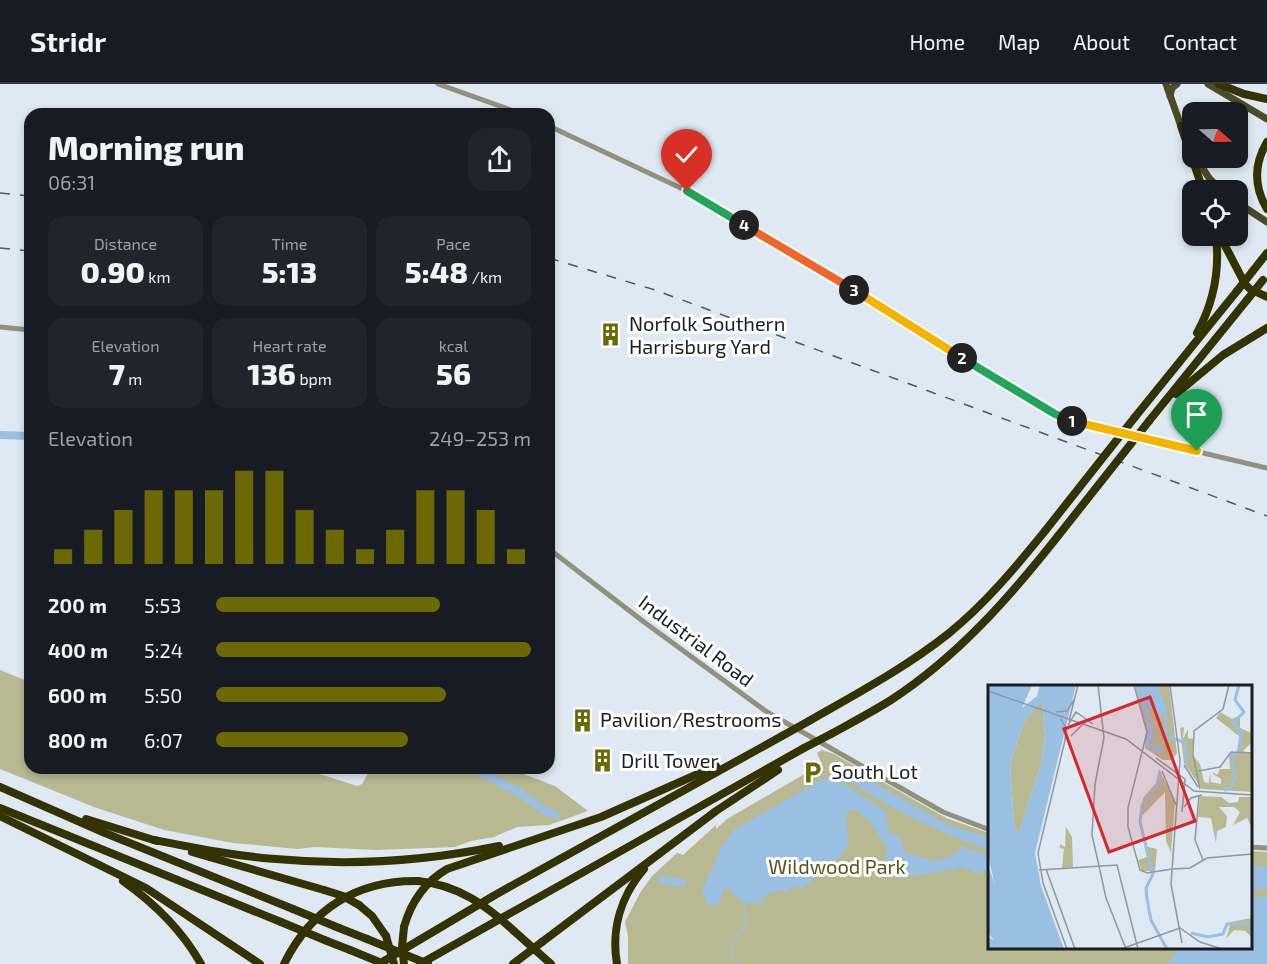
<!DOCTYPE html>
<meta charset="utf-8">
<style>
:root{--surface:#171b24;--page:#20242c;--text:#f1f3f6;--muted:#9ea1a6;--line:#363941;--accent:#6c6904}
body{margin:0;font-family:"Exo 2",sans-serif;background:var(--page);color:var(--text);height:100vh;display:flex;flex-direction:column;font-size:22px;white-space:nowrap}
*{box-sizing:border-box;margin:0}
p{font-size:20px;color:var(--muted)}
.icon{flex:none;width:33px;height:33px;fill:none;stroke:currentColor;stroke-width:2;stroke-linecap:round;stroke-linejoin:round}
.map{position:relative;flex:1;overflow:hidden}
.sheet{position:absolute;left:24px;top:24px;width:531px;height:666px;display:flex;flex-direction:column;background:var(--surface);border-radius:18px;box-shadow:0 3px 9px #0003}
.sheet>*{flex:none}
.needle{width:39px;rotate:110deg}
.tools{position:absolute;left:1182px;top:18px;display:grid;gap:12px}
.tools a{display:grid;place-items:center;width:66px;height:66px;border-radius:12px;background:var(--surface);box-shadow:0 3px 9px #0003;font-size:30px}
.pin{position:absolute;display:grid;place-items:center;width:51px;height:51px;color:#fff;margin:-62px -26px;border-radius:50% 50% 50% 0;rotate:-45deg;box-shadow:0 0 6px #0007}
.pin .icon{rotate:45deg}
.km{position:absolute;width:30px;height:30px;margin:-15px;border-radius:50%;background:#222;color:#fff;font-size:16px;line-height:30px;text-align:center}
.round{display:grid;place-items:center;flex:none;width:63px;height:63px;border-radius:18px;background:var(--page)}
.headline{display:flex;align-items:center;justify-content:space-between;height:102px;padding:0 24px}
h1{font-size:33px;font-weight:800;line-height:45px}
.figures{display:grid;grid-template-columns:repeat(3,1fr);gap:9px;height:102px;padding:6px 24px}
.figures div{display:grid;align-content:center;border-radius:15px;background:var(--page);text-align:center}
.figures b{font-size:30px;font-weight:800}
.figures small{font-size:16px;font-weight:400}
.figures p{font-size:16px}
.chart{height:168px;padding:12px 24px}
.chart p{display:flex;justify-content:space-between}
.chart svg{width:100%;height:108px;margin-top:6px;stroke:var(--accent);stroke-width:6}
ul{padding:0 24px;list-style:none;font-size:20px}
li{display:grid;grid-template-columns:96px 72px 1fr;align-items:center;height:45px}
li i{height:15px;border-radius:8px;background:var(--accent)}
header{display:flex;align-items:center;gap:36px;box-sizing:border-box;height:84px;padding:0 30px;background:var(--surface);border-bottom:2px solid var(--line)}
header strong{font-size:28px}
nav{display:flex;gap:33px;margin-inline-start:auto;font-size:21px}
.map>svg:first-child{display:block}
</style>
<header>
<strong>Stridr</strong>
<nav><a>Home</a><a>Map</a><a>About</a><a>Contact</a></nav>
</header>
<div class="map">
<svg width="1267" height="880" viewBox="0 0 1267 880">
<rect width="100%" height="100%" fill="#dee9f3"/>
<!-- green -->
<g fill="#b9b991">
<polygon points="0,586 30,598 30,684 301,684 357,702 362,700 371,684 508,684 555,702 588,727 549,741 517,743 494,753 471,757 455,763 376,766 314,763 298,765 233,759 164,746 94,723 0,685"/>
<polygon points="822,666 834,670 946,734 989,749 990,864 1250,864 1251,767 1267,768 1267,880 628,880 628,852 625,838 640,809 652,792 677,769 683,771 716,741 716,745 727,735 822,680 817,669"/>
</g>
<!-- water -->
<g fill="#99bfe3">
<path d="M843,681L948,741L989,753V766C936,747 886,723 840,691L838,684Z"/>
<path d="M827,693L838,696L888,729L886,733H883L888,737L886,743L889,744V749C902,750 903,759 906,772L907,769L931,776L932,778L938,775L944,776L945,772L953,774L952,771L960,767V762L989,772V789L982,786L979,791L975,789L971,784L965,788V785L959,783L953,787L947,784L944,788L938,787L922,791L905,792L899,798L898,791L894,792L890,778L885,777L887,765L872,740L856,726H849L846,732L848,761L838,776H827L823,780V786L801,806L796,802L792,803L786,809L781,806L769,809L760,816L763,824L753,818L744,820L729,805H724C721,813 721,826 707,820L702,807L723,760L735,745Z"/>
<polygon points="1258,782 1267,783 1267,805 1251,805 1251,783"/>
<polygon points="1251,812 1267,813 1267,880 1168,880 1171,878 1172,871 1176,871 1175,864 1250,864"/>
</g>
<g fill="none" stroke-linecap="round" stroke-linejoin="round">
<!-- stream -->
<path stroke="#99bfe3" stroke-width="1.5" d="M739,880C720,869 740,853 745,839C748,832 744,826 744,820"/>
<!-- river -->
<g stroke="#99bfe3" stroke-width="8">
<polyline points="0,351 30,352"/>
<polyline points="473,684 515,706 545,727 556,731"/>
<polyline points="662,796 682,799"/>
</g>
<!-- tertiary -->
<g stroke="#91917c" stroke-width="5">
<polyline points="438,0 522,30"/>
<polyline points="549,42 687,107 851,204 1055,330 1080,340 1267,384"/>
<polyline points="0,243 30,246"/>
<polyline points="549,465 644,538 767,628 943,728 990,746"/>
<polyline points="1250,763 1267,764"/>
</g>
<!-- primary -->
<g stroke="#4b4b25" stroke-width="7">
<polyline points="1166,0 1182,45"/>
<polyline points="1208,0 1267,35"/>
<polyline points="1170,12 1172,4 1177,0"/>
<polyline points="1196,74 1209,94 1221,106"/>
<polyline points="1238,119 1267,138"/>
</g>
<!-- motorway -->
<g stroke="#343201" stroke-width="8">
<polyline points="1219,0 1244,10 1267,15"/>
<polyline points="1181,42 1203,106"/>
<path d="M1267,58C1254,80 1254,103 1267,125"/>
<polyline points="1220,152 1245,200 1250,205 1267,213"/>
<polyline points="1252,188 1267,169"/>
<path d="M1197,249C1214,218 1220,186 1216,152"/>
<polyline points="1176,310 1223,271 1267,244"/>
<polyline points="1135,333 1237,207"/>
<polyline points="1149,337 1247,216"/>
<path d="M809,637C856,610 905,584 948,550C985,520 1015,484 1045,447"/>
<path d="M831,650C851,639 872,628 891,616C957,573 1009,514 1058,452"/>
<polyline points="0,703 105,749 293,825"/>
<polyline points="0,724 281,838"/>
<polyline points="0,732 146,804 260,880"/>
<polyline points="86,735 157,757"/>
<path d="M154,756C195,764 235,772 276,775C351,782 426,777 499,762"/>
<polyline points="192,768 324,806"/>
<path d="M123,797C154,819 182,846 201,880"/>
<polyline points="359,821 372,832 386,852"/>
<path d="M404,843C411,818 425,798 447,785L601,733L716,682"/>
<polyline points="339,844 367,855"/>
<polyline points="514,847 551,880"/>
<polyline points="327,857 350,866"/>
<polyline points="542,858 716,727 778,686"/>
<path d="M284,880C311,825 357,796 418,797"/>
<polyline points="379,880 495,811 782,652"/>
<polyline points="420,880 804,664"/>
<path d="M617,880C611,845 621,812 644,785"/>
</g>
<!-- rail -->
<g stroke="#52585d" stroke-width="1.5" stroke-dasharray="10 10" stroke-linecap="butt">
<polyline points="0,109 30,112"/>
<polyline points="0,164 30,167"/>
<polyline points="549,174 655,206 1267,432"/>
</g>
<!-- motorway-bridge -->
<g stroke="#343201" stroke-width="8">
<polyline points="1237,207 1252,188"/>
<polyline points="1247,216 1263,196"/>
<polyline points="1045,447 1135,333"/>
<polyline points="1058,452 1149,337"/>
<polyline points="782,652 809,637"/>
<polyline points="804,664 831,650"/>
<path d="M418,797C458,801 486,821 514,847"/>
<polyline points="324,806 343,812 359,821"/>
<polyline points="293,825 339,844"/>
<polyline points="281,838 327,857"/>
<polyline points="386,852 394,880"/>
<polyline points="367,855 428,880"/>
<polyline points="350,866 384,880"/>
<polyline points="404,880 402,863 404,843"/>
<polyline points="513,880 542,858"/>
</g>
</g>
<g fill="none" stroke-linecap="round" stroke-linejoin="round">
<defs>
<polyline id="split-1" points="1072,337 1197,367"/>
<polyline id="split-2" points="962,274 1055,330 1072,337"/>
<polyline id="split-3" points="854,206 962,274"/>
<polyline id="split-4" points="744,141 854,206"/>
<polyline id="split-5" points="687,107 744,141"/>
</defs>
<!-- split-1 casing -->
<use href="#split-1" stroke="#fff" stroke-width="12"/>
<!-- split-2 casing -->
<use href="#split-2" stroke="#fff" stroke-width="12"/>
<!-- split-3 casing -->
<use href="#split-3" stroke="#fff" stroke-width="12"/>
<!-- split-4 casing -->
<use href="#split-4" stroke="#fff" stroke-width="12"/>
<!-- split-5 casing -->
<use href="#split-5" stroke="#fff" stroke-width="12"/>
<!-- split-1 -->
<use href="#split-1" stroke="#f5b400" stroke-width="8"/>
<!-- split-2 -->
<use href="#split-2" stroke="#22a559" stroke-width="8"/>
<!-- split-3 -->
<use href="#split-3" stroke="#f5b400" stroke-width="8"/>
<!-- split-4 -->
<use href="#split-4" stroke="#f0652b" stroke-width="8"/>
<!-- split-5 -->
<use href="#split-5" stroke="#22a559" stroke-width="8"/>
</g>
<!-- icons -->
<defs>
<symbol id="building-bare" viewBox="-9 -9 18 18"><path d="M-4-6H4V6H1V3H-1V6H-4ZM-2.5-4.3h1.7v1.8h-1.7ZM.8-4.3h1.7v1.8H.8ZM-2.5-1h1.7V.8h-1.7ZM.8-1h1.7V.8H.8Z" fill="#6c6904" stroke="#fff" stroke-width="2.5" paint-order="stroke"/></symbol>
<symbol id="parking-bare" viewBox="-9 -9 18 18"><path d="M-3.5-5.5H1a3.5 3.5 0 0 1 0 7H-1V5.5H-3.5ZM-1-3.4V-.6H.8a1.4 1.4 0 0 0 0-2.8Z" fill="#6c6904" stroke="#fff" stroke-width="2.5" paint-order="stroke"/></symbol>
</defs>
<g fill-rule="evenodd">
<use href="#building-bare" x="594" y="234" width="33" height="33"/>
<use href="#building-bare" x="566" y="620" width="33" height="33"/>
<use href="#building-bare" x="586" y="660" width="33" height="33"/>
<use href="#parking-bare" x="796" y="672" width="33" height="33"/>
</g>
<g text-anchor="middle" stroke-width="6" stroke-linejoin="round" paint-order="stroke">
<!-- poi labels -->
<g font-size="20" fill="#1a1d21" stroke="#fff" text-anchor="start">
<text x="629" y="247">Norfolk Southern<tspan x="629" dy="23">Harrisburg Yard</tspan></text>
<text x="600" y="643">Pavilion/Restrooms</text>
<text x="621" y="684">Drill Tower</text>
<text x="831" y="695">South Lot</text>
</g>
<!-- street labels -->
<g font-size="20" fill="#1a1d21" stroke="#fff">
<text transform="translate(696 557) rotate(37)" y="7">Industrial Road</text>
</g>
<!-- park labels -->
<g font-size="20" fill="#55541b" stroke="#fff">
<text x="837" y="790">Wildwood Park</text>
</g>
</g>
<!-- overview -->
<g transform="translate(988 601)">
<rect width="264" height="264" fill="#dee9f3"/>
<path d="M147,0H181L189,68L184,75H175L157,63L159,49ZM54,15L57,50L53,79L30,151L26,138L22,79L36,37ZM232,27L244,34L252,30V43L264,48V57L255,66L264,69V107L214,104L196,78L192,43L196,42L195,54L200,44V53L206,54L204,69L212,79L216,97L221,98L222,87L223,97L233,99V94L225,89V87L229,90L232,84H242L241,69L250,67L251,51L228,33ZM171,84L187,117L183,168L178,156L177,107L151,134L155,113L168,98ZM212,111L233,112L241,118L250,117L251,112H264V143L259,133L245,140L252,127L246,122H231L239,131L238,142L229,146L228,158L223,133L210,132ZM78,142L84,152L85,182L74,183L76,164L72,163V159L77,162ZM156,161L169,164L167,186H154L150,175L159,172ZM264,233V252L257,246L246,245L238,254L243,237Z" fill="#b9b991"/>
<path d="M1,0H44L34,23L49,11L52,0H88L47,168L53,201L76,264H0V252L6,255L0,248V180L7,200L0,171ZM54,16L57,50L53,79L30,150L26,138L22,79L36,37ZM169,0L177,20L174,33L159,21L167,51L161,58L171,60L175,70L157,61L159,38L148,2Z" fill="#99bfe3" fill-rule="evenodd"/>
<path fill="none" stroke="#99bfe3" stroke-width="3" d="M177,20L178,50L197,58L199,81M250,67L254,47L245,38L256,27L247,15L251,0M172,87L169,102L154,120L152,137L165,189L158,203L159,214L163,235L179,264M236,105L243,103L247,93L244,70L251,68M203,248L220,252L235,249L239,239L264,238"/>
<path fill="none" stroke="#90979f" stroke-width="1.5" d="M110,0L116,53L107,99L104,150L111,181M146,0L159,47L140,123V142L152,185L159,188L184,184M182,0L192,75L183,199L194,258M0,6L138,54L206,106L264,110M68,27L79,26L86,15M73,34L78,43L77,55M81,36L90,0M80,40L88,27L105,39M78,51L50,168L55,198L79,264M83,51L97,37M168,73L197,94L194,127M196,80L210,102M174,86L188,120M210,86L232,82L243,67L264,68M212,104L205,70L206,46L235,24L241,0M211,111L207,155L215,175M196,122L203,113L214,110M111,181L118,213L138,264M58,184L87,264M185,184L202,183L219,173L264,169M51,185L129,180L150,264M133,264L192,243L212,257L234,264"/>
<path fill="#d62828" fill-opacity="0.15" stroke="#d62828" stroke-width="3" d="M162,12L207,136L121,167L76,44Z"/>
<rect width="264" height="264" fill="none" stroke="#1a1d21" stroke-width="3"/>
</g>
</svg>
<div class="tools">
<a><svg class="needle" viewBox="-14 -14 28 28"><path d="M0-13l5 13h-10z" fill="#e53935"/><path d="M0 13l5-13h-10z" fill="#9ea1a6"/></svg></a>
<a><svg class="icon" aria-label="locate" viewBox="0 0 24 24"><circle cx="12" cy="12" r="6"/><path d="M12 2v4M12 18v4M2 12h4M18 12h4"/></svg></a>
</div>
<div class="pin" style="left:1197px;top:367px;background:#1e9e55"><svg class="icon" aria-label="arrive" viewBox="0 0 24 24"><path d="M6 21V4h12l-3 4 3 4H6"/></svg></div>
<div class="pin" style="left:687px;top:107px;background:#d93025"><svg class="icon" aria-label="check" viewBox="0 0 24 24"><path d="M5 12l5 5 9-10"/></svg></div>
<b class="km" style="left:1072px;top:337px">1</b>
<b class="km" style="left:962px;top:274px">2</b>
<b class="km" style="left:854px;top:206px">3</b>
<b class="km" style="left:744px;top:141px">4</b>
<section class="sheet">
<div class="headline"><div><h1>Morning run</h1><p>06:31</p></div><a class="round"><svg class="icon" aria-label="share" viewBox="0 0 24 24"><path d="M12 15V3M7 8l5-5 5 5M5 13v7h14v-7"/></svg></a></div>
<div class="figures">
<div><p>Distance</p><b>0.90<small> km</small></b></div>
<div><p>Time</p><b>5:13</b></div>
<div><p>Pace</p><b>5:48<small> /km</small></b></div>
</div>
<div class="figures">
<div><p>Elevation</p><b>7<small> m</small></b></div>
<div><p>Heart rate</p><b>136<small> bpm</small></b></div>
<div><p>kcal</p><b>56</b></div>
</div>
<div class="chart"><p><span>Elevation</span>249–253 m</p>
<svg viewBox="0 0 160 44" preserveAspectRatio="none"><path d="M5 44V38M15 44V30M25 44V22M35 44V14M45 44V14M55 44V14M65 44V6M75 44V6M85 44V22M95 44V30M105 44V38M115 44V30M125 44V14M135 44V14M145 44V22M155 44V38"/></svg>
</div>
<ul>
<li><b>200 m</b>5:53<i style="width:71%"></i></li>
<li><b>400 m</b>5:24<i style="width:100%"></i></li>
<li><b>600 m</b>5:50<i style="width:73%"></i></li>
<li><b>800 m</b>6:07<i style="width:61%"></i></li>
</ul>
</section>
</div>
